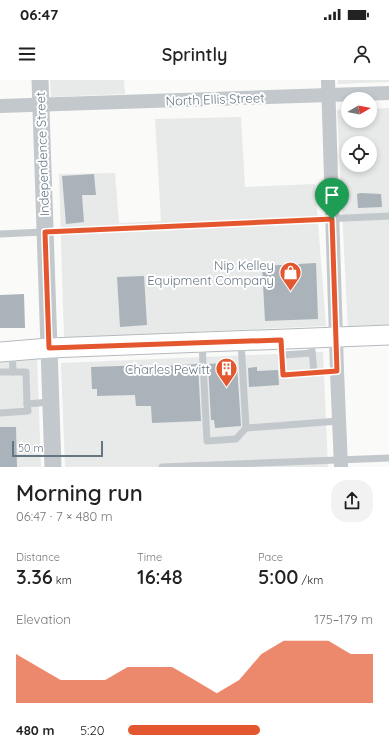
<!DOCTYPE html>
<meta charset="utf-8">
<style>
:root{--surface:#fff;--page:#f2f2f2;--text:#222;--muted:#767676;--accent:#e4572e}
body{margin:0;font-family:Quicksand,sans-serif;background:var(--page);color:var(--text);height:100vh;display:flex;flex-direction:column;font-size:15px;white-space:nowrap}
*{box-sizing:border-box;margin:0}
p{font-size:13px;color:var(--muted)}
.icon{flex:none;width:22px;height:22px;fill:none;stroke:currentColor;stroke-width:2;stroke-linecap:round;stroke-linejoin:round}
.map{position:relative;height:387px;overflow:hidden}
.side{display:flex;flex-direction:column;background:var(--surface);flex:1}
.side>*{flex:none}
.needle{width:26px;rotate:81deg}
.buttons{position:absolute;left:341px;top:12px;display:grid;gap:8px}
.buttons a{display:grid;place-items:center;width:36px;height:36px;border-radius:50%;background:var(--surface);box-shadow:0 2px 6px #0003;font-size:20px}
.scale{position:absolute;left:12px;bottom:10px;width:91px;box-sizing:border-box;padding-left:4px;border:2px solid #657683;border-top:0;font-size:11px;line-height:14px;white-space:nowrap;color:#657683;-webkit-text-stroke:3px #fff;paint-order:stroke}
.pin{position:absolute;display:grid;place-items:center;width:34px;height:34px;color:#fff;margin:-41px -17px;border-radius:50% 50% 50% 0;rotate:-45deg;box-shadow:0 0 4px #0007}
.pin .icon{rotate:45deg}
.round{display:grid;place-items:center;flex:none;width:42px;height:42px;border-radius:16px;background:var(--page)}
.overview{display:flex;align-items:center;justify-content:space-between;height:68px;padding:0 16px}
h1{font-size:22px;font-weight:600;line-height:30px}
.figures{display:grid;grid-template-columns:repeat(3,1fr);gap:6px;height:68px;padding:4px 16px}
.figures div{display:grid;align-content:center}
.figures b{font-size:20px;font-weight:600}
.figures small{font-size:11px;font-weight:400}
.figures p{font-size:11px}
.chart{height:112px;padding:8px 16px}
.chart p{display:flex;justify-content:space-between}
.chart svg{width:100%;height:72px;margin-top:4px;fill:var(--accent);opacity:.7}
ul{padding:0 16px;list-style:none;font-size:13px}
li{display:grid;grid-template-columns:64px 48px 1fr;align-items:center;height:30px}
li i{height:10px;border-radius:5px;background:var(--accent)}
.status{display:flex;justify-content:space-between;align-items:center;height:28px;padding:0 20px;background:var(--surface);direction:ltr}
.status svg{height:11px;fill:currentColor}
header{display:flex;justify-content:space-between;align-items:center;height:52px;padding:0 16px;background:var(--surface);font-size:18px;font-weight:600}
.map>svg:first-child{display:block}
</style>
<div class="status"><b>06:47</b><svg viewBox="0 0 49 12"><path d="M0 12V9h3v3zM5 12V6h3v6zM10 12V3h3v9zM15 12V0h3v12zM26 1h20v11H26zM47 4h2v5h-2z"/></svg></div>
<header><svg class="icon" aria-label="menu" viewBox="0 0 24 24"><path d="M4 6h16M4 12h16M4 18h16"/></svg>Sprintly<svg class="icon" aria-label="person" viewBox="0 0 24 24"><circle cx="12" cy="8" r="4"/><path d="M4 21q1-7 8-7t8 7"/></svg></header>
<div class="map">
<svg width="389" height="387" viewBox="0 0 389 387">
<rect width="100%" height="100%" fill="#fafaf8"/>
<!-- built -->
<g fill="#e8e9e9" fill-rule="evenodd">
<polygon points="50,0 124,0 125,14 51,17"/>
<polygon points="338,0 389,0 389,2 338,4"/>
<path d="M389,28V249L348,251L337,30H348V41H370V29ZM348,63H370V85H348Z"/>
<polygon points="241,37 245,107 315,104 326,246 64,258 59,94 115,93 119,143 161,141 155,39"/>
<polygon points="323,272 328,387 65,387 61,283"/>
<polygon points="37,275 41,387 0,387 0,276"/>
</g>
<!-- building -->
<g fill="#aab3b9">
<polygon points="94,94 96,115 82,115 84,142 66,144 62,96"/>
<polygon points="360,113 381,114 382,127 358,128 357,114"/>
<polygon points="316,183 318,239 265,241 262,186"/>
<polygon points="144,196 147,245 120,247 117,197"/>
<polygon points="24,214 25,248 0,248 0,215"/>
<polygon points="226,283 226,286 237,285 241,346 215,348 214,340 211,340 208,284"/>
<polygon points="198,284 201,341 152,343 151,326 136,326 135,315 97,316 97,309 92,309 91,287 149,285 149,287"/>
<polygon points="257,287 257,291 278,290 279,305 249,307 248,288"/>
<polygon points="0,347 16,347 17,387 0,387"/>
</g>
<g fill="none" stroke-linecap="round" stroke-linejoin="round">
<defs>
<polyline id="secondary" points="0,272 49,268 389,255"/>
</defs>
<!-- secondary casing -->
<use href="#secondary" stroke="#b3babf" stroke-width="21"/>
<!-- service -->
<g stroke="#c3c8cc" stroke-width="7">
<polyline points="0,154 389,136"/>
<polyline points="311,259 314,293"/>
<polyline points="281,261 283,295 337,291"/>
<polyline points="241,262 246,348"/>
<polyline points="202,263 207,361 236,359 246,348 339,341"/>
<polyline points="282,275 312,273"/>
<polyline points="0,292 13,292 12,271"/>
<polyline points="13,292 26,292 27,324 50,322"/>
<polyline points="0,333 28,331 27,324"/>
<polyline points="162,387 389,378"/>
</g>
<!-- minor -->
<g stroke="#c3c8cc" stroke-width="14">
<polyline points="328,0 337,291 341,387"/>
<polyline points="0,26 389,13"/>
</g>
<!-- tertiary -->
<polyline stroke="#c3c8cc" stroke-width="17" points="40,0 53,387"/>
<!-- secondary -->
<use href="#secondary" stroke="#fff" stroke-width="19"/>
</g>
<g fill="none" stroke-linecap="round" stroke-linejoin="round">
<defs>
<polygon id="route" points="332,139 337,291 283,295 281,260 49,268 45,152"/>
</defs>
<!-- route casing -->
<use href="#route" stroke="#fff" stroke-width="8"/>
<!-- route -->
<use href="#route" stroke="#e4572e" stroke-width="5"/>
</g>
<!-- icons -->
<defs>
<symbol id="shop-pin" viewBox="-11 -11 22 30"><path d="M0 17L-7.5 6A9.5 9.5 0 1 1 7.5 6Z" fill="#e4572e" stroke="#fff"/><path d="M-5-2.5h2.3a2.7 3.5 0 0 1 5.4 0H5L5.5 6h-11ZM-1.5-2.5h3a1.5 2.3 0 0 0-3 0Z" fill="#fff"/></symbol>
<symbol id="building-pin" viewBox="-11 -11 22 30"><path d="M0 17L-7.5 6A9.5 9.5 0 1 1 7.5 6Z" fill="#e4572e" stroke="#fff"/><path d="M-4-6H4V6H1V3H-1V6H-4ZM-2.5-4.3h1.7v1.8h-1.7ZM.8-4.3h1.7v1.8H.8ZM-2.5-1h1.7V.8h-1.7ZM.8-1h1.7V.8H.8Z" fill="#fff"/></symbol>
</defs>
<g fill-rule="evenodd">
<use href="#shop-pin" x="278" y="180" width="25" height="34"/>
<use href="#building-pin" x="214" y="276" width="25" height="34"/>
</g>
<g text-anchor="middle" stroke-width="4" stroke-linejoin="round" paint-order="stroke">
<!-- street labels -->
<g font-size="13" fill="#657683" stroke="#fff">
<text transform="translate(215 19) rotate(-2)" y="5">North Ellis Street</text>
<text transform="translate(42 74) rotate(-92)" y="5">Independence Street</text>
</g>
<!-- poi labels -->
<g font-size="13" fill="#657683" stroke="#fff" text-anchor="end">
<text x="274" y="190">Nip Kelley<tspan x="274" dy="15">Equipment Company</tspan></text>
<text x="210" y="294">Charles Pewitt</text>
</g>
</g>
</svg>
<div class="buttons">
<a><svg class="needle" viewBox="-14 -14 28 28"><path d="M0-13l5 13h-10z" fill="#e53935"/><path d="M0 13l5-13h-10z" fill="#767676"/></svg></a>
<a><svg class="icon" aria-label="locate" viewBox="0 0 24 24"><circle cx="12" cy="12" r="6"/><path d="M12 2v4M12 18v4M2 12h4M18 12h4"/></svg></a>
</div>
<div class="scale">50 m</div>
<div class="pin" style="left:332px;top:139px;background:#1e9e55"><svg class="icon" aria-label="arrive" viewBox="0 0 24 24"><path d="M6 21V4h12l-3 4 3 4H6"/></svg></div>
</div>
<section class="side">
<div class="overview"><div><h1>Morning run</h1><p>06:47 · 7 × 480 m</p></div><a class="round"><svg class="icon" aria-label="share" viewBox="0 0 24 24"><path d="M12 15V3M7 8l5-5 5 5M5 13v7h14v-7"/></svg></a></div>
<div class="figures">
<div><p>Distance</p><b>3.36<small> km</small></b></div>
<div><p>Time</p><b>16:48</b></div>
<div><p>Pace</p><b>5:00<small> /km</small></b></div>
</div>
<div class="chart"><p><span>Elevation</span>175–179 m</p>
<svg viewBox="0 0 160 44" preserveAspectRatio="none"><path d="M0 44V14L10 22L20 30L30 30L40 30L50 22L60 22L70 22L80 30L90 38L100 30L110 14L120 6L130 6L140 6L150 14L160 14V44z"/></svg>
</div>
<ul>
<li><b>480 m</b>5:20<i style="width:54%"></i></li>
</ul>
</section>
